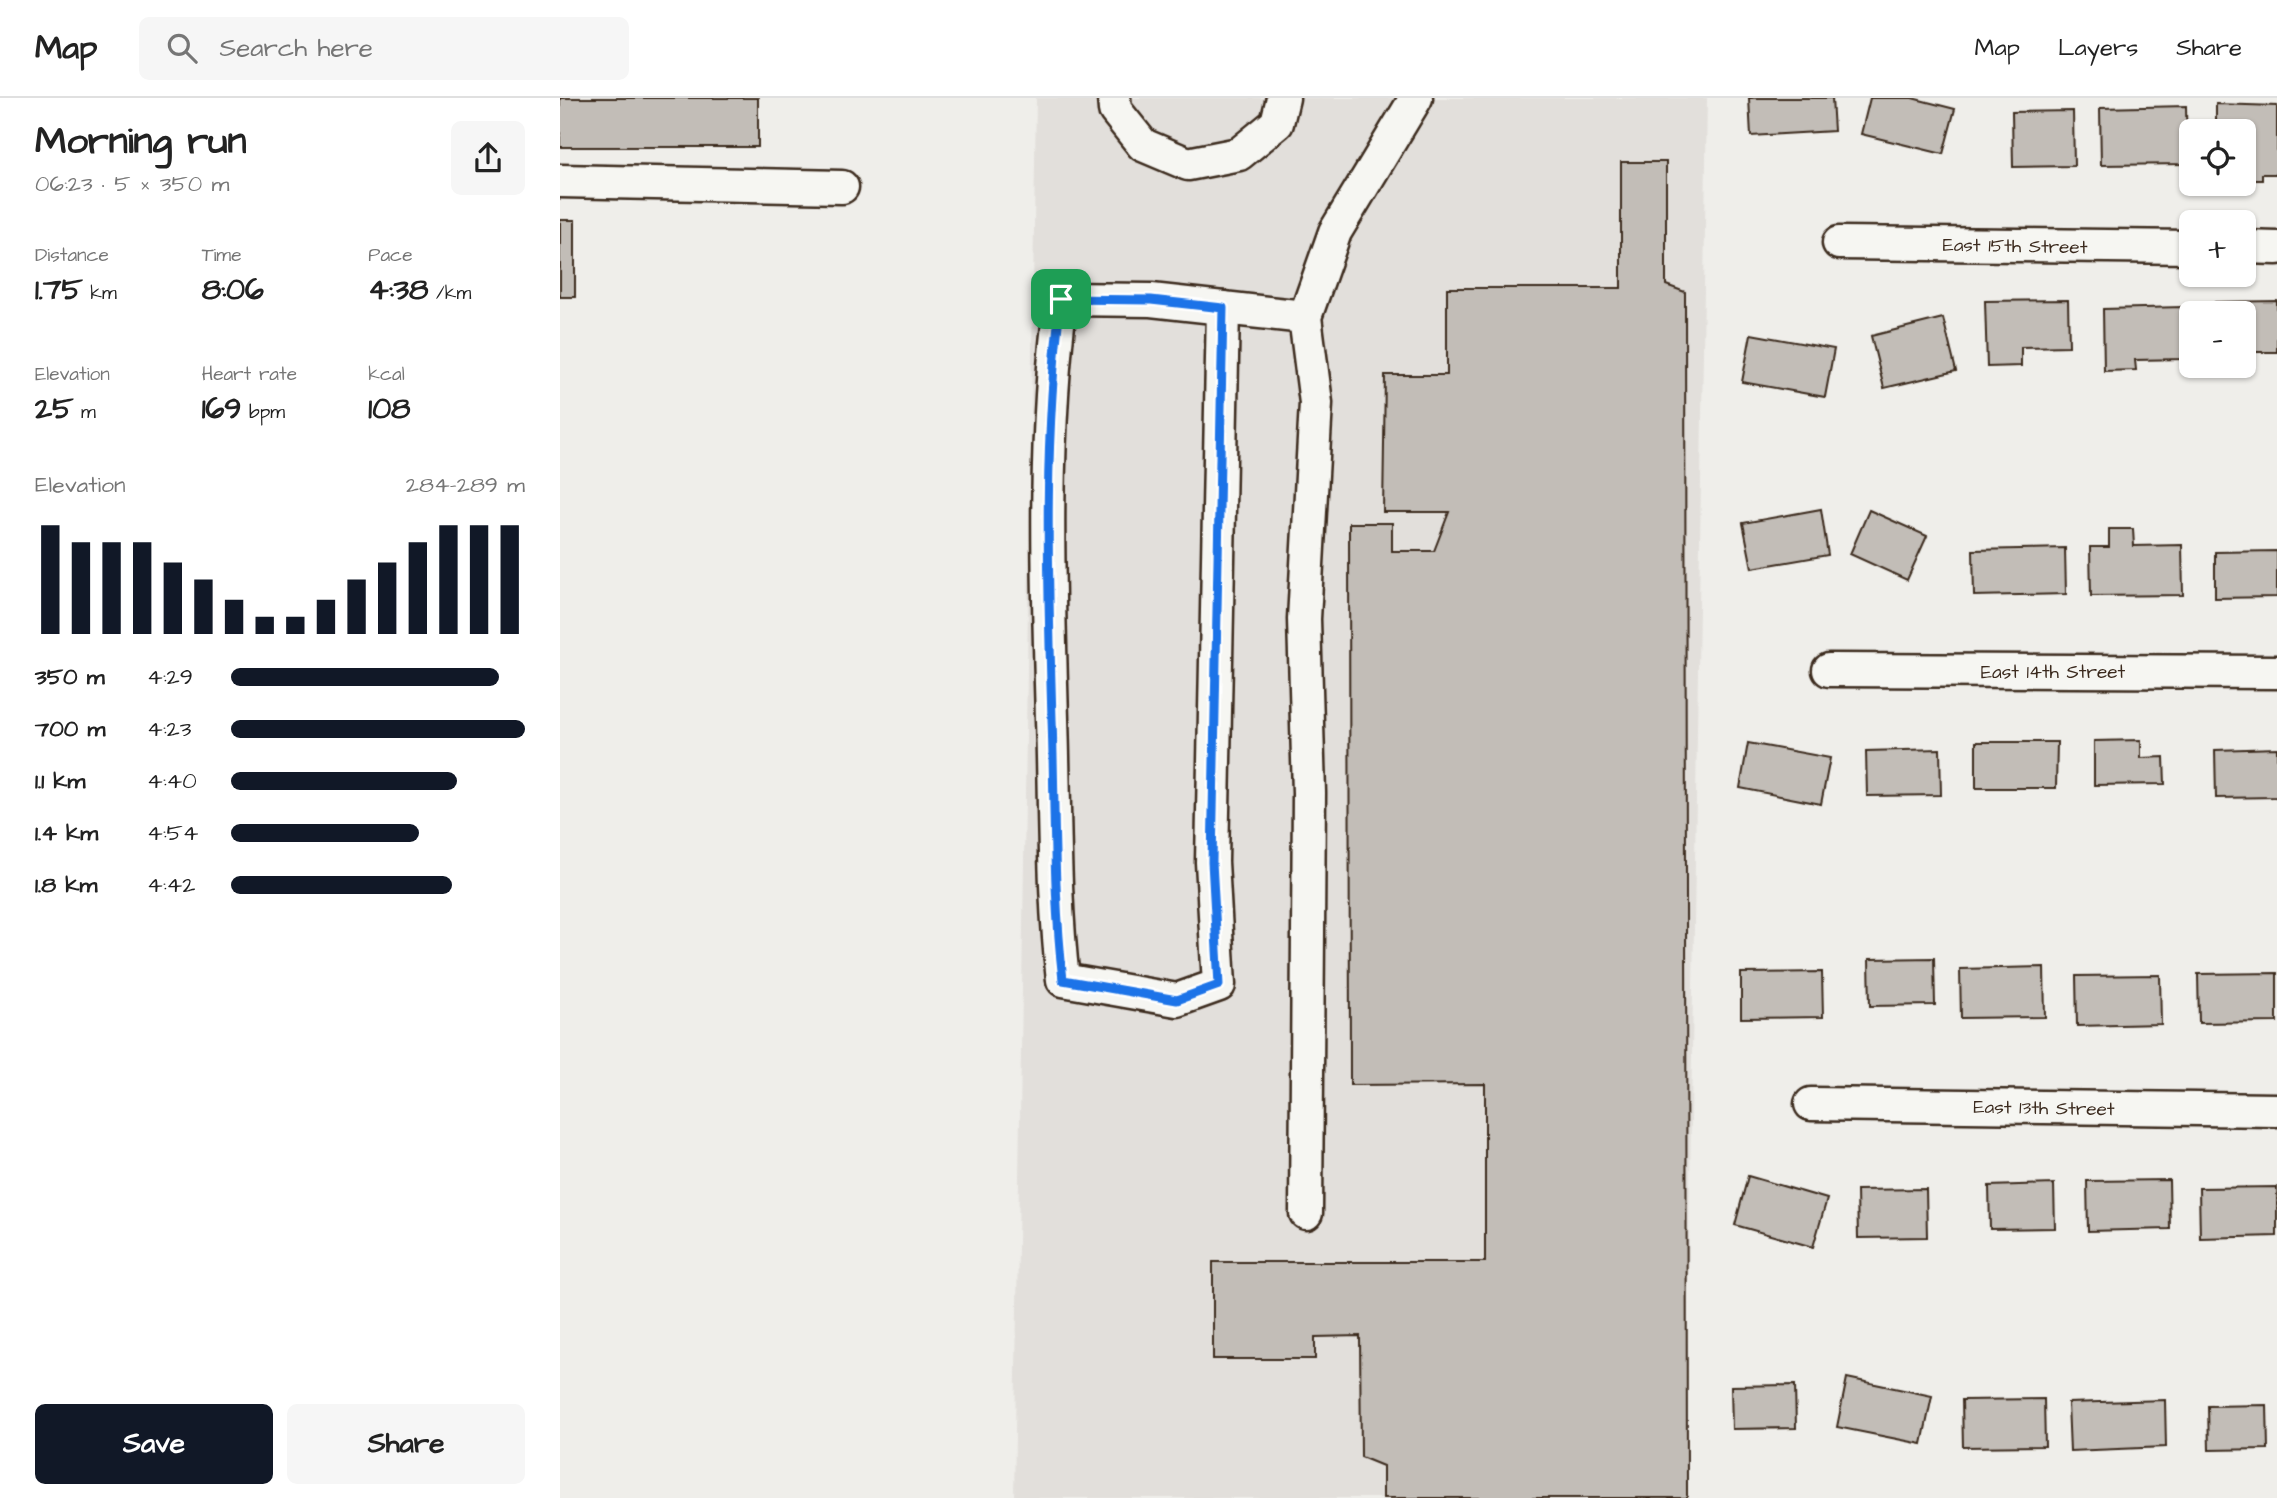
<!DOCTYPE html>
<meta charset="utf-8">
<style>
:root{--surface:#fff;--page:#f6f6f6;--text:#222;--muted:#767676;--line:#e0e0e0;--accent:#111827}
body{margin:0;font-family:"Architects Daughter",sans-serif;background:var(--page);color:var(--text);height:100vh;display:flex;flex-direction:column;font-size:26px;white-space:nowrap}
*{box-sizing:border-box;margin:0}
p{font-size:23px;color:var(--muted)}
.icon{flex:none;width:38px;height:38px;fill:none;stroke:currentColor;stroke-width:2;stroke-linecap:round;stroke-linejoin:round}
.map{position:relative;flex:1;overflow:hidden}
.side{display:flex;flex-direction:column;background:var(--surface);width:560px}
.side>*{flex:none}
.tools{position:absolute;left:1619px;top:21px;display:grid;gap:14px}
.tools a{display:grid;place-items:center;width:77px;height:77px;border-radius:10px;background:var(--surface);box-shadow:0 2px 5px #0004;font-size:35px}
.pin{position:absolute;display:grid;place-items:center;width:60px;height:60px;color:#fff;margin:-30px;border-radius:14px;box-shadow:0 4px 10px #0006}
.round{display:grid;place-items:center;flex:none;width:74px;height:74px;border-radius:10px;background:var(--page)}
.summary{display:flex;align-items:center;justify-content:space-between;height:119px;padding:0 35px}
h1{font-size:38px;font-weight:700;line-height:52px}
.stats{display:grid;grid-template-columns:repeat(3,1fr);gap:10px;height:119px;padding:7px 35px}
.stats div{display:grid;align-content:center}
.stats b{font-size:30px;font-weight:700}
.stats small{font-size:19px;font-weight:400}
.stats p{font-size:19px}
.chart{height:196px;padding:14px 35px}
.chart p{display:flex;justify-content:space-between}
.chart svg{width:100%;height:126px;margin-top:7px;stroke:var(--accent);stroke-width:6}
.cta{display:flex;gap:14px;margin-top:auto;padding:14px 35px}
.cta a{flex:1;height:80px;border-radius:10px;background:var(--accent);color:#fff;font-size:28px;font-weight:700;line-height:80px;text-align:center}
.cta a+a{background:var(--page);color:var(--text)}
ul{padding:0 35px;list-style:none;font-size:23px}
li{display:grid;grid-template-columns:112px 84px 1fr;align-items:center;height:52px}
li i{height:18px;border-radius:9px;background:var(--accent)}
header{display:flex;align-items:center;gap:42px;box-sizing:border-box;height:98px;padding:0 35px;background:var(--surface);border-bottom:2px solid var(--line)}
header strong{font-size:33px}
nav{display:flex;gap:38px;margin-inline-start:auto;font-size:24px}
.search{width:490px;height:63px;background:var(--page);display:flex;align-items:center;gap:18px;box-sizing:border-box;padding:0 24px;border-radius:10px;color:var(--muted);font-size:26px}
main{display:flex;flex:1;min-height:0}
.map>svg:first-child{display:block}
</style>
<header>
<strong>Map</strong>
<div class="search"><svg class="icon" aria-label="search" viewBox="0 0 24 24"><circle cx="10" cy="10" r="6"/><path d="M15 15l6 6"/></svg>Search here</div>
<nav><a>Map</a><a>Layers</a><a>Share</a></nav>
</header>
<main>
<section class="side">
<div class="summary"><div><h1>Morning run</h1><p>06:23 · 5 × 350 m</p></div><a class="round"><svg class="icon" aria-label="share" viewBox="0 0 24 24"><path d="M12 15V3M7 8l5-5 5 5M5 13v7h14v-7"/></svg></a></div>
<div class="stats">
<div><p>Distance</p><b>1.75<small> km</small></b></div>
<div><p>Time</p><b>8:06</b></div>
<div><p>Pace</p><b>4:38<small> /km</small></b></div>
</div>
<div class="stats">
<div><p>Elevation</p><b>25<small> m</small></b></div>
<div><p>Heart rate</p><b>169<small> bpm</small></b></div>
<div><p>kcal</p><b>108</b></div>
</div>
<div class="chart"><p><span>Elevation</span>284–289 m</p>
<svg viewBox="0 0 160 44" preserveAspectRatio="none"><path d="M5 44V6M15 44V12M25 44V12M35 44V12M45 44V19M55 44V25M65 44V32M75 44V38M85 44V38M95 44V32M105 44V25M115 44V19M125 44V12M135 44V6M145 44V6M155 44V6"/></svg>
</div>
<ul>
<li><b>350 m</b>4:29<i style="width:91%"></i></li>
<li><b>700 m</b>4:23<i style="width:100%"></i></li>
<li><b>1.1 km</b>4:40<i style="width:77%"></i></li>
<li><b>1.4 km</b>4:54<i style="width:64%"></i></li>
<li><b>1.8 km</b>4:42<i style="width:75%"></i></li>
</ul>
<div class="cta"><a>Save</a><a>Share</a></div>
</section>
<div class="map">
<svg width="1717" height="1400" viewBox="0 0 1717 1400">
<rect width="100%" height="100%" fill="#efeeea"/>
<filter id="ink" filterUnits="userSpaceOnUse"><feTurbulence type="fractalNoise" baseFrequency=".0143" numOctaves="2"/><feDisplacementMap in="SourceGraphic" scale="14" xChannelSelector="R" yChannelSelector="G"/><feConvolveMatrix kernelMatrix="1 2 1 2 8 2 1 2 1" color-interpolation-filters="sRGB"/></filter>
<g filter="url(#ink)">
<!-- built -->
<polygon fill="#e2dfdb" points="476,0 1147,0 1125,1400 454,1400"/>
<!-- building -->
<g fill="#c2bdb7" stroke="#3b2a1e" stroke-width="2">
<rect x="0" y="0" width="198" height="49"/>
<polygon points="1189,0 1272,0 1274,33 1191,38"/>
<polygon points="1310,0 1352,0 1395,11 1383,56 1301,36"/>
<polygon points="1656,6 1717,8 1717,76 1702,76 1702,82 1684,82 1684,33 1656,33"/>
<polygon points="1626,8 1627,66 1541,67 1540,10"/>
<polygon points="1513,13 1514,68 1453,69 1452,14"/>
<polygon points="1061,64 1106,64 1106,187 1125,194 1127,1400 823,1400 823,1368 801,1359 800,1238 755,1239 755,1261 653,1261 653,1164 925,1164 925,986 790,987 789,425 832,425 832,453 874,453 889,414 823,414 825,277 887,277 887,190 1061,190"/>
<rect x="0" y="122" width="15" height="77"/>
<polygon points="1508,202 1509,248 1461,249 1461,268 1427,269 1425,203"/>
<polygon points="1717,203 1717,254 1684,254 1684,215 1655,215 1655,204"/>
<polygon points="1623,209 1624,261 1575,262 1576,272 1544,273 1543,211"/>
<polygon points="1383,220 1396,273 1324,290 1311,238"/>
<polygon points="1191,236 1274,251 1265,299 1182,284"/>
<polygon points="1261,411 1268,457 1192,470 1183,425"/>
<polygon points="1309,412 1367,438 1347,482 1290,456"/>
<polygon points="1549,431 1573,431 1574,448 1622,447 1623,497 1531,498 1530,449 1549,449"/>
<polygon points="1505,450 1506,496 1414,498 1413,452"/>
<polygon points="1717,453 1717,499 1655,500 1655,454"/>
<polygon points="1581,642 1581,660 1604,659 1605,686 1534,687 1534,643"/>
<polygon points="1416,644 1497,644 1496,690 1416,690"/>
<polygon points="1188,645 1270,660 1261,706 1180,690"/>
<polygon points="1717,650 1717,699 1656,700 1655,652"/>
<polygon points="1380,651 1381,697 1307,698 1306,653"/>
<polygon points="1374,860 1375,907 1310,908 1309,861"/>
<polygon points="1484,869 1485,919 1401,920 1400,871"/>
<polygon points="1262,874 1263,919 1181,920 1181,875"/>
<polygon points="1717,875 1717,924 1639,925 1638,876"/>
<polygon points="1600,877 1601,926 1517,928 1516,878"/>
<polygon points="1188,1078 1267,1101 1253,1149 1175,1127"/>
<polygon points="1609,1082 1610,1131 1528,1133 1527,1083"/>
<polygon points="1494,1086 1495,1130 1430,1131 1429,1088"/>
<polygon points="1717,1089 1717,1138 1640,1140 1639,1090"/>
<polygon points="1366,1091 1367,1139 1298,1140 1297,1092"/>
<polygon points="1287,1280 1372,1298 1362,1346 1277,1329"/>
<polygon points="1235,1287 1236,1330 1172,1331 1171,1288"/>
<polygon points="1484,1301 1485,1348 1403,1349 1402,1302"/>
<polygon points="1605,1302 1606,1349 1510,1353 1508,1305"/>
<polygon points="1707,1307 1708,1351 1649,1352 1648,1308"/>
</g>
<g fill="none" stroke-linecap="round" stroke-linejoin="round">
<defs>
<g id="minor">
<polyline points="554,0 555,12 583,47 628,66 679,56 717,25 723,0"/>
<polyline points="0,83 282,89"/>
<polyline points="1279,145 1631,149"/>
<polyline points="1684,149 1717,150"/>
<path d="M501,201L591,202L663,210L652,764L659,887L617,902L503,882C493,795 495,709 492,621C488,481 483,341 501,201Z"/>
<polyline points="663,210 745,219"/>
<polyline points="1269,572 1717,574"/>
<polyline points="1251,1006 1717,1012"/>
<polyline points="746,1115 749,695 744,521 756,305 745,219 775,134 856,0"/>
</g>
</defs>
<!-- minor casing -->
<use href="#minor" stroke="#3b2a1e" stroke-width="37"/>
<!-- minor -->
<use href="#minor" stroke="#f6f6f2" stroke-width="32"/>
</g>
</g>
<g fill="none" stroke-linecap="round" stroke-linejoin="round" filter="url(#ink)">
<defs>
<path id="route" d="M501,201L591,202L663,210L652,764L659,887L617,902L503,882C493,795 495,709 492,621C488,481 483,341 501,201Z"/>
</defs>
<!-- route casing -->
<use href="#route" stroke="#fff" stroke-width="14"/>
<!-- route -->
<use href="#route" stroke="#1a73e8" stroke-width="9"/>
</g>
<g text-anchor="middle" stroke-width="5" stroke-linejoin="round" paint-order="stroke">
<!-- street labels -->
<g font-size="19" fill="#3b2a1e" stroke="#f6f6f2">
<text transform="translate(1455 147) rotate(1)" y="7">East 15th Street</text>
<text x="1493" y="580">East 14th Street</text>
<text transform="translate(1484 1009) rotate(1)" y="7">East 13th Street</text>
</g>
</g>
</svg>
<div class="tools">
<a><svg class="icon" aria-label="locate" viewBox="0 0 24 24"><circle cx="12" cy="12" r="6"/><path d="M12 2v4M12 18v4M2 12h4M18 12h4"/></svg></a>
<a>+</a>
<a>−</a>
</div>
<div class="pin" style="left:501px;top:201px;background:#1e9e55"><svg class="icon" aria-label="arrive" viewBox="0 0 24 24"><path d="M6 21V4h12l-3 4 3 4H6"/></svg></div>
</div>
</main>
